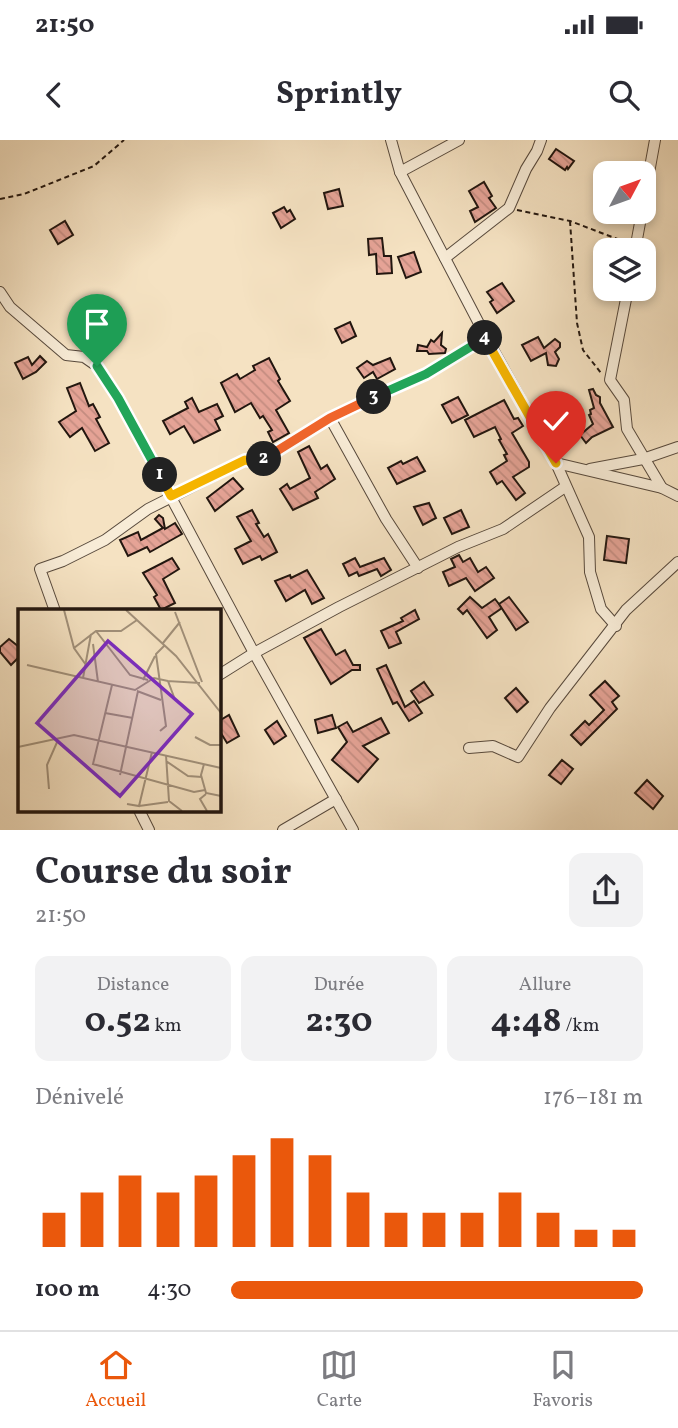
<!DOCTYPE html>
<html lang="fr">
<meta charset="utf-8">
<style>
:root{--surface:#fff;--page:#f2f2f3;--text:#2b2b33;--muted:#7c7c81;--line:#e1e1e2;--accent:#ea580c}
body{margin:0;font-family:Vollkorn,serif;background:var(--page);color:var(--text);height:100vh;display:flex;flex-direction:column;font-size:26px;white-space:nowrap}
*{box-sizing:border-box;margin:0}
p{font-size:23px;color:var(--muted)}
.icon{flex:none;width:38px;height:38px;fill:none;stroke:currentColor;stroke-width:2;stroke-linecap:round;stroke-linejoin:round}
.map{position:relative;height:690px;overflow:hidden}
.sheet{display:flex;flex-direction:column;background:var(--surface);flex:1}
.sheet>*{flex:none}
.needle{width:46px;rotate:49deg}
.controls{position:absolute;left:593px;top:21px;display:grid;gap:14px}
.controls a{display:grid;place-items:center;width:63px;height:63px;border-radius:14px;background:var(--surface);box-shadow:0 4px 10px #0003;font-size:35px}
.pin{position:absolute;display:grid;place-items:center;width:60px;height:60px;color:#fff;margin:-72px -30px;border-radius:50% 50% 50% 0;rotate:-45deg;box-shadow:0 0 7px #0007}
.pin .icon{rotate:45deg}
.km{position:absolute;width:35px;height:35px;margin:-18px;border-radius:50%;background:#222;color:#fff;font-size:19px;line-height:35px;text-align:center}
.round{display:grid;place-items:center;flex:none;width:74px;height:74px;border-radius:14px;background:var(--page)}
.headline{display:flex;align-items:center;justify-content:space-between;height:119px;padding:0 35px}
h1{font-size:38px;font-weight:700;line-height:52px}
.metrics{display:grid;grid-template-columns:repeat(3,1fr);gap:10px;height:119px;padding:7px 35px}
.metrics div{display:grid;align-content:center;border-radius:14px;background:var(--page);text-align:center}
.metrics b{font-size:35px;font-weight:700}
.metrics small{font-size:19px;font-weight:400}
.metrics p{font-size:19px}
.chart{height:196px;padding:14px 35px}
.chart p{display:flex;justify-content:space-between}
.chart svg{width:100%;height:126px;margin-top:7px;stroke:var(--accent);stroke-width:6}
ul{padding:0 35px;list-style:none;font-size:23px}
li{display:grid;grid-template-columns:112px 84px 1fr;align-items:center;height:52px}
li i{height:18px;border-radius:9px;background:var(--accent)}
.status{display:flex;justify-content:space-between;align-items:center;height:49px;padding:0 35px;background:var(--surface);direction:ltr}
.status svg{height:19px;fill:currentColor}
header{display:flex;justify-content:space-between;align-items:center;height:91px;padding:0 35px;background:var(--surface);font-size:32px;font-weight:700}
.tab-bar{display:flex;justify-content:space-around;align-items:center;height:98px;border-top:2px solid var(--line);background:var(--surface);font-size:19px;color:var(--muted)}
.tab-bar a{display:grid;justify-items:center;gap:4px}
.tab-bar .active{color:var(--accent)}
.map>svg:first-child{display:block}
</style>
<div class="status"><b>21:50</b><svg viewBox="0 0 49 12"><path d="M0 12V9h3v3zM5 12V6h3v6zM10 12V3h3v9zM15 12V0h3v12zM26 1h20v11H26zM47 4h2v5h-2z"/></svg></div>
<header><svg class="icon" aria-label="back" viewBox="0 0 24 24"><path d="M15 5l-7 7 7 7"/></svg>Sprintly<svg class="icon" aria-label="search" viewBox="0 0 24 24"><circle cx="10" cy="10" r="6"/><path d="M15 15l6 6"/></svg></header>
<div class="map">
<svg width="678" height="690" viewBox="0 0 678 690">
<defs>
<pattern id="building-back-hatch" width="6" height="6" patternUnits="userSpaceOnUse" patternTransform="scale(1.75)"><rect width="6" height="6" fill="#e5a396"/><path d="M-1 5l2 2M0 0l6 6M5-1l2 2" fill="none" stroke="#c48c80"/></pattern>
</defs>
<rect width="100%" height="100%" fill="#f5e2c2"/>
<filter id="stains"><feTurbulence type="fractalNoise" baseFrequency=".00286" numOctaves="4"/><feColorMatrix values="0 0 0 0 .2 0 0 0 0 .09 0 0 0 0 .02 0 0 0 .5 -.17"/></filter>
<radialGradient id="worn" r=".72"><stop offset=".6" stop-color="#630" stop-opacity="0"/><stop offset="1" stop-color="#630" stop-opacity=".3"/></radialGradient>
<!-- building -->
<g fill="url(#building-back-hatch)" stroke="#22160f" stroke-width="2">
<polygon points="556,9 574,21 568,29 567,27 565,30 549,19"/>
<polygon points="484,42 492,56 489,58 496,68 475,82 470,71 478,67 469,51"/>
<polygon points="339,49 343,66 328,69 324,53"/>
<polygon points="284,67 287,72 290,70 295,79 281,88 273,73"/>
<polygon points="65,81 73,95 58,104 50,90"/>
<polygon points="382,98 384,116 391,116 392,133 377,134 376,114 369,115 368,99"/>
<polygon points="414,112 421,132 406,138 398,117"/>
<polygon points="502,143 514,161 497,173 490,162 493,160 487,152"/>
<polygon points="350,182 356,196 342,203 335,189"/>
<polygon points="442,193 441,205 446,209 445,213 429,214 427,211 417,211 418,205 427,207 431,200 434,202"/>
<polygon points="538,197 544,208 555,199 560,203 560,207 555,212 559,219 556,226 548,225 546,213 531,221 522,205"/>
<polygon points="40,216 46,222 36,232 23,239 15,223 28,217 32,225"/>
<polygon points="269,218 280,239 278,241 290,261 276,270 289,293 273,302 268,292 272,290 263,276 260,278 251,263 235,272 221,243 237,234 240,239 255,230 253,226"/>
<polygon points="390,218 395,229 377,239 373,232 364,238 357,228 367,221 373,225"/>
<polygon points="80,243 89,266 93,264 100,277 96,279 109,303 95,311 82,288 70,297 59,282 76,271 67,248"/>
<polygon points="593,249 596,255 600,257 600,263 613,287 592,297 586,303 580,295 593,284 589,275 591,274 590,270 594,268 589,250"/>
<polygon points="458,257 468,275 452,283 442,265"/>
<polygon points="192,258 199,272 217,264 223,276 215,280 220,290 194,303 184,286 170,294 163,281 188,268 185,262"/>
<polygon points="504,260 514,279 518,278 523,286 512,293 529,322 529,327 513,337 525,353 516,360 502,341 497,344 490,332 507,321 504,315 507,314 499,300 501,299 495,287 474,297 465,280"/>
<polygon points="309,306 321,329 327,325 335,339 315,352 318,358 293,370 280,349 287,344 290,349 310,338 298,312"/>
<polygon points="417,317 425,331 397,344 388,328 401,321 403,324"/>
<polygon points="233,338 243,349 215,371 207,358"/>
<polygon points="429,363 436,378 423,385 414,367"/>
<polygon points="252,370 259,383 256,384 264,397 268,394 277,412 262,420 260,416 243,424 235,409 251,401 237,377"/>
<polygon points="461,370 469,387 452,394 444,378"/>
<polygon points="159,375 163,378 165,389 175,383 182,394 150,412 147,407 128,416 120,400 138,392 141,400 163,388 155,379"/>
<polygon points="607,396 629,399 626,423 604,420"/>
<polygon points="459,415 463,422 470,418 478,432 486,427 494,438 475,451 466,438 449,446 443,432 455,427 451,419"/>
<polygon points="172,418 179,429 163,439 175,463 161,470 154,457 157,455 143,433"/>
<polygon points="355,418 360,427 384,418 391,430 381,436 377,429 359,436 357,432 349,436 343,424"/>
<polygon points="307,430 324,458 312,464 305,450 286,461 275,441 290,435 291,438"/>
<polygon points="470,457 482,468 495,459 502,468 489,477 497,490 487,498 467,470 463,474 458,469"/>
<polygon points="509,457 528,482 516,490 499,464"/>
<polygon points="415,470 419,479 396,492 401,503 389,508 381,491 403,481 401,478"/>
<polygon points="321,489 336,515 345,510 353,525 360,525 360,530 352,530 331,544 304,498"/>
<polygon points="9,499 19,507 19,517 11,525 0,512 0,507"/>
<polygon points="386,525 405,567 414,561 422,573 409,581 397,562 393,564 377,529"/>
<polygon points="605,541 619,556 612,562 617,569 581,605 571,595 585,581 589,585 604,570 590,555"/>
<polygon points="424,542 433,555 419,563 411,551"/>
<polygon points="516,548 528,562 517,572 505,558"/>
<polygon points="229,575 239,596 227,603 219,590 219,581"/>
<polygon points="332,575 336,588 318,593 315,580"/>
<polygon points="381,578 389,593 363,606 378,619 358,642 332,620 347,602 338,587 347,582 353,592"/>
<polygon points="277,581 286,596 274,604 265,590"/>
<polygon points="562,620 573,629 561,644 549,635"/>
<polygon points="647,640 663,656 653,669 635,653"/>
</g>
<g fill="none" stroke-linecap="round" stroke-linejoin="round">
<defs>
<g id="minor">
<polyline points="391,0 400,32 486,197 556,323 662,348 678,356"/>
<polyline points="400,32 459,0"/>
<polyline points="644,60 655,0"/>
<polyline points="635,110 642,72"/>
<polyline points="445,118 509,68 526,29 537,11 541,0"/>
<polyline points="628,149 610,240 624,260 627,289 662,348"/>
<polyline points="0,152 10,167 66,215 84,217 97,226 118,258 254,513 353,690"/>
<polyline points="330,278 386,379 418,428"/>
<polyline points="556,323 589,397 590,432 601,469 616,486"/>
<polyline points="590,329 643,319 678,307"/>
<polyline points="55,471 40,429 63,421 105,400 148,369 245,320 257,323 330,278 426,234 486,197"/>
<polyline points="219,535 254,513 339,467 458,407 503,389 565,347"/>
<polyline points="469,608 493,606 518,617 550,568 626,470 678,422"/>
<polyline points="139,670 149,690"/>
<polyline points="283,690 336,659"/>
</g>
</defs>
<!-- minor casing -->
<use href="#minor" stroke="#57493c" stroke-width="12"/>
<!-- path -->
<g stroke="#22160f" stroke-width="2" stroke-dasharray="5 3.5" stroke-linecap="butt">
<polyline points="0,59 24,54 94,26 124,0"/>
<polyline points="517,70 570,81 628,103"/>
<polyline points="570,81 577,183 583,210 601,233"/>
</g>
<!-- minor -->
<use href="#minor" stroke="#f8ecd7" stroke-width="10"/>
</g>
<g fill="none" stroke-linecap="round" stroke-linejoin="round">
<defs>
<polyline id="split-1" points="97,226 118,258 160,335"/>
<polyline id="split-2" points="160,335 171,356 245,320 257,323 264,319"/>
<polyline id="split-3" points="264,319 330,278 374,257"/>
<polyline id="split-4" points="374,257 426,234 485,198"/>
<polyline id="split-5" points="485,198 556,323"/>
</defs>
<!-- split-1 casing -->
<use href="#split-1" stroke="#fff" stroke-width="14"/>
<!-- split-2 casing -->
<use href="#split-2" stroke="#fff" stroke-width="14"/>
<!-- split-3 casing -->
<use href="#split-3" stroke="#fff" stroke-width="14"/>
<!-- split-4 casing -->
<use href="#split-4" stroke="#fff" stroke-width="14"/>
<!-- split-5 casing -->
<use href="#split-5" stroke="#fff" stroke-width="14"/>
<!-- split-1 -->
<use href="#split-1" stroke="#22a559" stroke-width="9"/>
<!-- split-2 -->
<use href="#split-2" stroke="#f5b400" stroke-width="9"/>
<!-- split-3 -->
<use href="#split-3" stroke="#f0652b" stroke-width="9"/>
<!-- split-4 -->
<use href="#split-4" stroke="#22a559" stroke-width="9"/>
<!-- split-5 -->
<use href="#split-5" stroke="#f5b400" stroke-width="9"/>
</g>
<!-- overview -->
<g transform="translate(18 469)">
<rect width="203" height="203" fill="#f5e2c2"/>
<path fill="none" stroke="#a1907a" stroke-width="2" d="M46,1L56,39L68,56M108,1L158,47L203,104M157,3L184,73M78,22L112,66L130,71M145,34L162,13M75,35L80,73M56,39L78,22H103L119,11M9,56L117,81L136,69L150,72M65,69L73,25M125,71L137,47M94,76L75,155L176,183L187,181M119,82L143,91M156,88L150,72L182,74M87,104L115,109M142,122L148,117L138,45L147,36M177,128L192,136H203M0,138L56,126L203,159M148,146L151,192L164,202M148,152L170,167L184,168M186,155L183,166L188,184L203,187M102,166L120,82M31,180L29,156L40,131M188,185L182,190L189,202M109,195L121,197L134,143M121,197L150,193"/>
<path fill="#7b2cbf" fill-opacity="0.15" stroke="#7b2cbf" stroke-width="3.5" d="M90,32L174,105L102,187L19,114Z"/>
<rect width="203" height="203" fill="none" stroke="#22160f" stroke-width="3.5"/>
</g>
<rect width="100%" height="100%" filter="url(#stains)"/>
<rect width="100%" height="100%" fill="url(#worn)"/>
</svg>
<div class="controls">
<a><svg class="needle" viewBox="-14 -14 28 28"><path d="M0-13l5 13h-10z" fill="#e53935"/><path d="M0 13l5-13h-10z" fill="#7c7c81"/></svg></a>
<a><svg class="icon" aria-label="layers" viewBox="0 0 24 24"><path d="M12 4l9 5-9 5-9-5zM3 14l9 5 9-5"/></svg></a>
</div>
<div class="pin" style="left:97px;top:226px;background:#1e9e55"><svg class="icon" aria-label="arrive" viewBox="0 0 24 24"><path d="M6 21V4h12l-3 4 3 4H6"/></svg></div>
<div class="pin" style="left:556px;top:323px;background:#d93025"><svg class="icon" aria-label="check" viewBox="0 0 24 24"><path d="M5 12l5 5 9-10"/></svg></div>
<b class="km" style="left:160px;top:335px">1</b>
<b class="km" style="left:264px;top:319px">2</b>
<b class="km" style="left:374px;top:257px">3</b>
<b class="km" style="left:485px;top:198px">4</b>
</div>
<section class="sheet">
<div class="headline"><div><h1>Course du soir</h1><p>21:50</p></div><a class="round"><svg class="icon" aria-label="share" viewBox="0 0 24 24"><path d="M12 15V3M7 8l5-5 5 5M5 13v7h14v-7"/></svg></a></div>
<div class="metrics">
<div><p>Distance</p><b>0.52<small> km</small></b></div>
<div><p>Durée</p><b>2:30</b></div>
<div><p>Allure</p><b>4:48<small> /km</small></b></div>
</div>
<div class="chart"><p><span>Dénivelé</span>176–181 m</p>
<svg viewBox="0 0 160 44" preserveAspectRatio="none"><path d="M5 44V32M15 44V25M25 44V19M35 44V25M45 44V19M55 44V12M65 44V6M75 44V12M85 44V25M95 44V32M105 44V32M115 44V32M125 44V25M135 44V32M145 44V38M155 44V38"/></svg>
</div>
<ul>
<li><b>100 m</b>4:30<i style="width:100%"></i></li>
</ul>
</section>
<nav class="tab-bar">
<a class="active"><svg class="icon" aria-label="home" viewBox="0 0 24 24"><path d="M3 11l9-7 9 7M6 9v11h12V9"/></svg>Accueil</a>
<a><svg class="icon" aria-label="map" viewBox="0 0 24 24"><path d="M3 6l6-2 6 2 6-2v14l-6 2-6-2-6 2zM9 4v14M15 6v14"/></svg>Carte</a>
<a><svg class="icon" aria-label="saved" viewBox="0 0 24 24"><path d="M7 4h10v16l-5-4-5 4z"/></svg>Favoris</a>
</nav>
